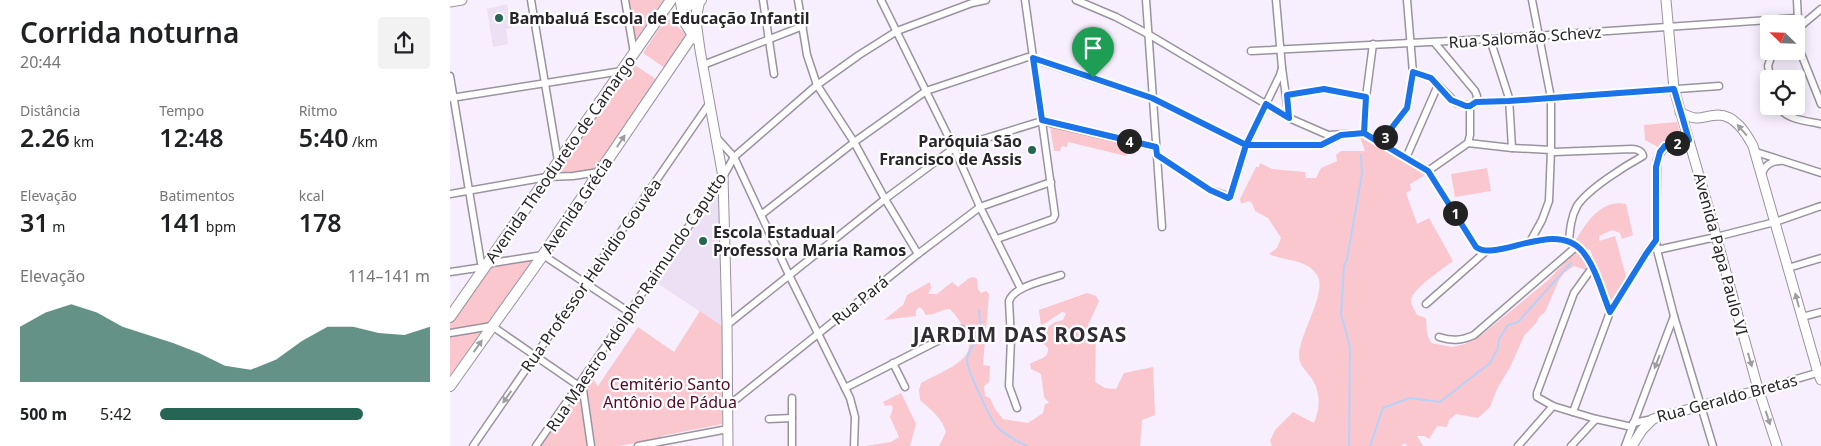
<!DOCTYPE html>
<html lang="pt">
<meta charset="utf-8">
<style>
:root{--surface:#fff;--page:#f2f2f2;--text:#202124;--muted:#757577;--accent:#256554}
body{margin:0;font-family:"Noto Sans",sans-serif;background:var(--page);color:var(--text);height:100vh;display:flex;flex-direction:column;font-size:19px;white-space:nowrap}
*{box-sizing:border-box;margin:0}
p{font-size:16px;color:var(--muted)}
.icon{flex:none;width:28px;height:28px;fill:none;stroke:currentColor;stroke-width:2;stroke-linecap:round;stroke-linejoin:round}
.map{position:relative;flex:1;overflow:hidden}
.drawer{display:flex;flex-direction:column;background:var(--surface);width:450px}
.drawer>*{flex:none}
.needle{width:32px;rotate:293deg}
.controls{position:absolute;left:1310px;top:15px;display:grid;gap:10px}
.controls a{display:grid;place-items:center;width:45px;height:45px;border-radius:5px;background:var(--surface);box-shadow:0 2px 12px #0003;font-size:25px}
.pin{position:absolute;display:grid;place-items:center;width:42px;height:42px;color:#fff;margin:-51px -21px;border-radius:50% 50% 50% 0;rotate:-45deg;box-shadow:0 0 5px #0007}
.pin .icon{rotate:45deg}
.km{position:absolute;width:25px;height:25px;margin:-12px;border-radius:50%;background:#222;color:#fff;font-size:14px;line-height:25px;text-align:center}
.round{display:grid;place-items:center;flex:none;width:52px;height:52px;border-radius:5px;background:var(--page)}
.summary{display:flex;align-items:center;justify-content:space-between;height:85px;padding:0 20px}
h1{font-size:28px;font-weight:600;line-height:38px}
.stats{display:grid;grid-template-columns:repeat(3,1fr);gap:8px;height:85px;padding:5px 20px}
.stats div{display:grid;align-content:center}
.stats b{font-size:25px;font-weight:600}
.stats small{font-size:14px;font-weight:400}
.stats p{font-size:14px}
.chart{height:140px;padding:10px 20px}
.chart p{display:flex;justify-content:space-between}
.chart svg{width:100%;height:90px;margin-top:5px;fill:var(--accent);opacity:.7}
ul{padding:0 20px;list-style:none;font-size:16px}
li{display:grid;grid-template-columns:80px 60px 1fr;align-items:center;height:38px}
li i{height:12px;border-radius:6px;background:var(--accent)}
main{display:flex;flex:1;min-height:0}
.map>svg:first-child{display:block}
</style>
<main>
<section class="drawer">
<div class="summary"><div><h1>Corrida noturna</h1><p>20:44</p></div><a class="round"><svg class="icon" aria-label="share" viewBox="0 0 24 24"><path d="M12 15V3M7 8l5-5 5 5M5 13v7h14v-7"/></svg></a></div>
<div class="stats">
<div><p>Distância</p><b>2.26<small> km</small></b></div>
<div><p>Tempo</p><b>12:48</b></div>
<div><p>Ritmo</p><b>5:40<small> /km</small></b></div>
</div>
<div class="stats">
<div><p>Elevação</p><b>31<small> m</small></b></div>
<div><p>Batimentos</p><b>141<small> bpm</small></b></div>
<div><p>kcal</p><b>178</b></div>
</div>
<div class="chart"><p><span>Elevação</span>114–141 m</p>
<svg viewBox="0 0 160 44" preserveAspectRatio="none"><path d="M0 44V17L10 10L20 6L30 10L40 17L50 21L60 25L70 30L80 36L90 38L100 33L110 24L120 17L130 17L140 20L150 21L160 17V44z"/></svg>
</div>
<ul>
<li><b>500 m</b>5:42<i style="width:75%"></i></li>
</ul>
</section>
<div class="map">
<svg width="1371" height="446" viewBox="0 0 1371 446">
<rect width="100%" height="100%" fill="#f7effd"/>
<!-- built -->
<g fill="#ece0f4">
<polygon points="57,4 62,28 56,29 58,44 43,47 37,9"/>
<polygon points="266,196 269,198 272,326 207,283"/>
</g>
<!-- green -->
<g fill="#fbc7cf">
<polygon points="178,0 218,0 186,44 185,41"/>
<polygon points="216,18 237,34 215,68 193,53"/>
<polygon points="185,65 207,80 148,170 112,175 109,169 166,87 170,86"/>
<polygon points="1227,122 1232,140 1218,142 1208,147 1195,140 1194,125"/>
<polygon points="600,127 679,145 676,156 618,142 617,147 612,146 610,151 604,151"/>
<path d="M910,137L977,174L960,184L961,190L956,193L967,224L979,218L1003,261C994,268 962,289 961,300C961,305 965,311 967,315L976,318L977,334L981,343L1002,347L1015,344L1034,333L1096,282L1127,250L1124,243C1135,225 1150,198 1176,204L1183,235L1172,239L1170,233L1162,230L1149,236V241L1165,236L1177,280L1163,302H1160L1157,299L1140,249L1138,250L1136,270L1124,266L1114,273L1109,280L1095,312L1089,317L1086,323L1074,336L1060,367L1046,391L1040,407L1028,418L1006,414L999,420L997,427L987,426L979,439L974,436H967L973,446H958L954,443L951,446H822L820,441L825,430L843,412L864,423C870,409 871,393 862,379C857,371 849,366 849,356C849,334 878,292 867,275C858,259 834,261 819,254L827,248L831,238L818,218L805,211L802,203L798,201L791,204L790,199L806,167H809L810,163L822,169L855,172L856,178H866L871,168L887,161L886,155L891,151H915Z"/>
<polygon points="1037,168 1041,191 1005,197 1001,174"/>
<polygon points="79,260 81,262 39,324 0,330 0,324 38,268"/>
<path d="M524,277L527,279L528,289L531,293L536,291L539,294L533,365L540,366L539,382L534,386L535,396L540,398L545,409L553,419L578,423L593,413L595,404L599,403L594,397L591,374L581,369L580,364C588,359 599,359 598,348L594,344L591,332L605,322L613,320L616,313L612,312L591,326L589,310L637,293L646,296L649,301L638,325L641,333L646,331L645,382L655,388L666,389L674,373L703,367L705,415L692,420L690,446H489L496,432C492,418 481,410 470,400L469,390L471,383C511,362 540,355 500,309C491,309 486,315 476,315L472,309L469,307L466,311V316L434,320L453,305L457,295L480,282L481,288L478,294H487L502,282L508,287L519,278Z"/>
<polygon points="250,311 272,326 272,424 211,436 213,438 169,446 145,446 136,381 142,378 148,386 188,327 224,352"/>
<polygon points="35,330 0,380 0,336"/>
<polygon points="451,393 466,424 460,446 415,446 441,442 449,437 440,417 443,408 441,405 435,406 433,402"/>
<polygon points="124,396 128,396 130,399 138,446 90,446"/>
</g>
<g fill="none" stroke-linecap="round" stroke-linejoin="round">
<!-- stream -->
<g stroke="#b4d2fa" stroke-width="2">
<path d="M529,310L531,333C527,342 518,349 517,360C516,368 541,420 547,427C555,435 567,441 577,446"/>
<polyline points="899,446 900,347 891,314 894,266 897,259 912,174 911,155"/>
<polyline points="920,446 933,408 960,398 990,402 1040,363 1048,348 1049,339 1058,325 1068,322 1121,263"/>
</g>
<defs>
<g id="street">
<polyline points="81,0 108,161"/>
<polyline points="175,0 184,53"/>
<polyline points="313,0 324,74"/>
<polyline points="348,0 357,55 367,85 404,142 435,199 468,254"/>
<polyline points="431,0 504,148 530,207 571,289"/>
<path d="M626,0L666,17L698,34L839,118L878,135L914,133L978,171L1026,247C1046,263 1106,218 1133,252C1146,268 1152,293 1160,312"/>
<polyline points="696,0 712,227"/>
<polyline points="826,0 832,68 839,118"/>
<polyline points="1347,0 1348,20"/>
<polyline points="1346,30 1371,9"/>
<polyline points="1040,39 1059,98 1062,148"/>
<polyline points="1346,41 1371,104"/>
<polyline points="984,42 1025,91 1027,96 1026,102"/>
<polyline points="801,51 1040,39 1348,18"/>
<polyline points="253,65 353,26"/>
<polyline points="963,73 981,78 1006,103 1020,106"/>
<polyline points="0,76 31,263 34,267"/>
<polyline points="1321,79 1318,66 1323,51"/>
<polyline points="837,95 874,89 916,97"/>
<polyline points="1,98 172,71"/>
<polyline points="1026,102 1059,101 1269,86"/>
<path d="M1329,106C1335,120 1358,121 1371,124"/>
<polyline points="914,133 916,97 923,44"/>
<polyline points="266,137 284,157 339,275 400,398 405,417 404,446"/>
<path d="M1239,140C1224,143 1213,144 1207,160L1206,241L1207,250L1224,316L1263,446"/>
<polyline points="930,143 957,108 963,73 957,0"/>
<polyline points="1018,143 1020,135 1020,106"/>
<polyline points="1306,152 1371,173"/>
<polyline points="707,155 760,190 780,197 796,145 830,75 832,68"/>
<polyline points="956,158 988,85"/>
<path d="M978,171L1018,143L1062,148L1101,150L1104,152L1182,149C1187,149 1192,151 1193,156C1175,166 1138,189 1127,206C1121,217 1120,229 1119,241"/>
<path d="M1312,174C1314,166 1321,161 1330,161"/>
<polyline points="0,194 97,177 123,176 149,172"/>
<polyline points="311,215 407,140 476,91 578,57 702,98 796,145 871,145 890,136"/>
<polyline points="547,239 603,219 605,215 575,0"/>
<polyline points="1081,240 1092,220 1099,201 1101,150 1101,98 1082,0"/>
<polyline points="1207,250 1266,237 1325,222 1371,206"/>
<polyline points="1142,268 1124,293 1087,393 1087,397 1103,406 1146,419 1182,427"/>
<polyline points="1338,268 1371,258"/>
<polyline points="0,272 34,267 42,263 93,255 179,312"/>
<polyline points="976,304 1035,252"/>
<polyline points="1352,317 1371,312"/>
<polyline points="277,325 435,199 504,148 592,121 706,147"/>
<polyline points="0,333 42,326 129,386 133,390 141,446"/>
<path d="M989,337C1002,341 1011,341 1024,335L1127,246"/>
<polyline points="443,363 455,387"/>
<polyline points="395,388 511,329"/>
<polyline points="1309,390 1370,372"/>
<polyline points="342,398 342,446"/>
<polyline points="279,405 468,254 530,207 601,182"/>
<path d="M567,408L559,386L561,339L559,301C564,286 597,280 611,275"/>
<polyline points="1123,412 1160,312 1196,253 1206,241"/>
<polyline points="319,419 342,418"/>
<polyline points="1183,423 1203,419"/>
<polyline points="23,446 259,104"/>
<polyline points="86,446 273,177 284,157 367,85 409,55 447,31 522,3 536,0"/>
<polyline points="188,446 278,429"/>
<polyline points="1068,446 1103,406"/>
<polyline points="1121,446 1146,419"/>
<polyline points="1175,446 1224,316"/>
</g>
<g id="secondary">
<polyline points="230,0 234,22 245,39"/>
<polyline points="1216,0 1224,89 1257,203 1307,385 1327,446"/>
<polyline points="0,2 12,0"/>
<polyline points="246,21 250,50 273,177 277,325 278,446"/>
<path d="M1230,112C1251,123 1248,116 1268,115C1285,115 1296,133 1303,146L1368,373L1371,380"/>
<polyline points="1182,446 1192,430 1203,419 1309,390"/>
</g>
<g id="primary">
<path d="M231,0C237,7 244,6 251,0"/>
<polyline points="0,317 221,0"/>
<polyline points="0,386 93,255 242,36 249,2"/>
</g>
</defs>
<!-- street casing -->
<use href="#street" stroke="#9a939f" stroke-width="9"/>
<!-- secondary casing -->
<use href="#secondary" stroke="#9a939f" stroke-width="11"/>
<!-- primary casing -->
<use href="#primary" stroke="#9a939f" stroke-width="12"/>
<!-- street -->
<use href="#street" stroke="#fff" stroke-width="6"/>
<!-- secondary -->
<use href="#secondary" stroke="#fff" stroke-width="9"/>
<!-- primary -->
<use href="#primary" stroke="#fff" stroke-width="10"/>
</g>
<!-- one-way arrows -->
<defs><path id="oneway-solid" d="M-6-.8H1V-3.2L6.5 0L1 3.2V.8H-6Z" transform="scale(1.25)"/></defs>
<g fill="#9e9d9f">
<use href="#oneway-solid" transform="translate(1292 130) rotate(-131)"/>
<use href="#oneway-solid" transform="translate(171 141) rotate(-56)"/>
<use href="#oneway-solid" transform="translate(1347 300) rotate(-105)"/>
<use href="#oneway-solid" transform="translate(28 346) rotate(-55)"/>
<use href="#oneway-solid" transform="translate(1300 360) rotate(74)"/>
<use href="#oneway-solid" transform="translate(1207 362) rotate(111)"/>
<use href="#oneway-solid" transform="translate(57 397) rotate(125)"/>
<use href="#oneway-solid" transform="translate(1318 418) rotate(72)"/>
</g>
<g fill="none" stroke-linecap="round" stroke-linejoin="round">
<defs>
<path id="route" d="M643,78L702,98L796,145H871L891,135L914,133L978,171L1026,247C1046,263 1106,218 1133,252C1146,268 1152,293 1160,312L1196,254L1206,240V167L1210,152L1215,146L1239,140L1224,89L1059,101L1026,102L1020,106H1016L1001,100L981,78L963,72L957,108L930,143L914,133L916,97L874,89L837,95L839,118L816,104L796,145L780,197L778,198L760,190L707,155L706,147L592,120L583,58L643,78"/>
</defs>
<!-- route casing -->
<use href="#route" stroke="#fff" stroke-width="10"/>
<!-- route -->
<use href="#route" stroke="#1a73e8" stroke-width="6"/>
</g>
<!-- markers -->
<g fill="#256554" stroke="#fff" stroke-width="2">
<circle cx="49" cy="18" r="5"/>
<circle cx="582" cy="150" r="5"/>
<circle cx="253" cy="241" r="5"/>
</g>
<g text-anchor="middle" stroke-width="4.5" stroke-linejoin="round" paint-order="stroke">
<!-- poi labels -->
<g font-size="16" font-weight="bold" fill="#28252a" stroke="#fff" text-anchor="start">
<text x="59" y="24">Bambaluá Escola de Educação Infantil</text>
<text x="572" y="147" text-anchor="end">Paróquia São<tspan x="572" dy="18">Francisco de Assis</tspan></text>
<text x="263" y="238">Escola Estadual<tspan x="263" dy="18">Professora Maria Ramos</tspan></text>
</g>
<!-- street labels -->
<g font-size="16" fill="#28252a" stroke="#fff">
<text transform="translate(1075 37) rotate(-4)" y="6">Rua Salomão Schevz</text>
<text transform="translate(110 159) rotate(-55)" y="6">Avenida Theodureto de Camargo</text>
<text transform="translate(127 205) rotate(-56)" y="6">Avenida Grécia</text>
<text transform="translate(1271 254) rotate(75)" y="6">Avenida Papa Paulo VI</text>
<text transform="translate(141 275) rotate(-55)" y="6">Rua Professor Helvidio Gouvêa</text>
<text transform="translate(410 300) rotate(-39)" y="6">Rua Pará</text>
<text transform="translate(186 302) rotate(-56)" y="6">Rua Maestro Adolpho Raimundo Caputto</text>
<text transform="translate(1277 398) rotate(-15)" y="6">Rua Geraldo Bretas</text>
</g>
<!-- park labels -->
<g font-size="16" fill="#560522" stroke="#fff">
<text x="220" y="390">Cemitério Santo<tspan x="220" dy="18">Antônio de Pádua</tspan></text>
</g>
<!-- district labels -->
<g font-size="21" font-weight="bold" letter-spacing="1" fill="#312b35" stroke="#fff">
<text x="570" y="342">JARDIM DAS ROSAS</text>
</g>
</g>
</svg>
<div class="controls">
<a><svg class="needle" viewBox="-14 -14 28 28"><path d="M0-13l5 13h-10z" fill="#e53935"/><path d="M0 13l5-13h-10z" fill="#757577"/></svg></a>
<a><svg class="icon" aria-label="locate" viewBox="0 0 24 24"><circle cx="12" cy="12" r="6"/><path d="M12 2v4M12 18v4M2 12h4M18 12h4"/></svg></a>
</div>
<div class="pin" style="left:643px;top:78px;background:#1e9e55"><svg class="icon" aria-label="arrive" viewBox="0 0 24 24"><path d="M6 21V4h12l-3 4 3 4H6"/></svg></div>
<b class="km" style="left:1005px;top:213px">1</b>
<b class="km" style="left:1227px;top:143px">2</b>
<b class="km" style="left:935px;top:137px">3</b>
<b class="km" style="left:679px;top:141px">4</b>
</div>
</main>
